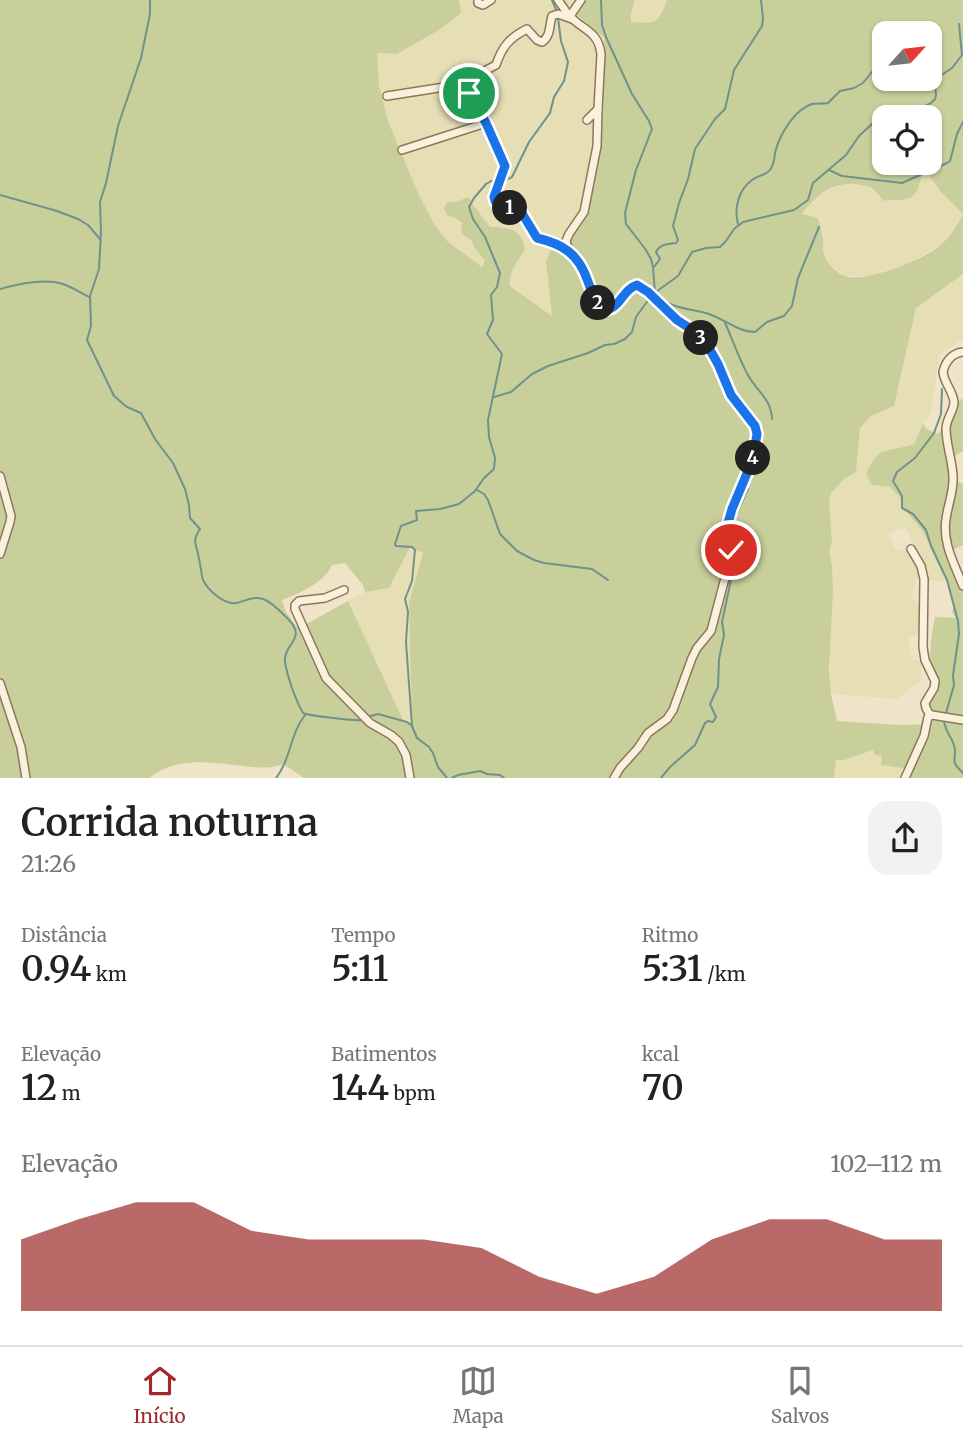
<!DOCTYPE html>
<html lang="pt">
<meta charset="utf-8">
<style>
:root{--surface:#fff;--page:#f2f2f2;--text:#222;--muted:#767676;--line:#e0e0e0;--accent:#9e2a2b}
body{margin:0;font-family:Merriweather,serif;background:var(--page);color:var(--text);height:100vh;display:flex;flex-direction:column;font-size:26px;white-space:nowrap}
*{box-sizing:border-box;margin:0}
p{font-size:23px;color:var(--muted)}
.icon{flex:none;width:38px;height:38px;fill:none;stroke:currentColor;stroke-width:2;stroke-linecap:round;stroke-linejoin:round}
.map{position:relative;height:778px;overflow:hidden}
.details{display:flex;flex-direction:column;background:var(--surface);flex:1}
.details>*{flex:none}
.needle{width:46px;rotate:63deg}
.controls{position:absolute;left:872px;top:21px;display:grid;gap:14px}
.controls a{display:grid;place-items:center;width:70px;height:70px;border-radius:14px;background:var(--surface);box-shadow:0 2px 5px #0004;font-size:35px}
.pin{position:absolute;display:grid;place-items:center;width:60px;height:60px;color:#fff;margin:-30px;border:4px solid #fff;border-radius:50%;box-shadow:0 2px 7px #0007}
.km{position:absolute;width:35px;height:35px;margin:-18px;border-radius:50%;background:#222;color:#fff;font-size:19px;line-height:35px;text-align:center}
.round{display:grid;place-items:center;flex:none;width:74px;height:74px;border-radius:21px;background:var(--page)}
.summary{display:flex;align-items:center;justify-content:space-between;height:119px;padding:0 21px}
h1{font-size:38px;font-weight:600;line-height:52px}
.figures{display:grid;grid-template-columns:repeat(3,1fr);gap:10px;height:119px;padding:7px 21px}
.figures div{display:grid;align-content:center}
.figures b{font-size:35px;font-weight:600}
.figures small{font-size:19px;font-weight:400}
.figures p{font-size:19px}
.chart{height:196px;padding:14px 21px}
.chart p{display:flex;justify-content:space-between}
.chart svg{width:100%;height:126px;margin-top:7px;fill:var(--accent);opacity:.7}
.tab-bar{display:flex;justify-content:space-around;align-items:center;height:98px;border-top:2px solid var(--line);background:var(--surface);font-size:19px;color:var(--muted)}
.tab-bar a{display:grid;justify-items:center;gap:4px}
.tab-bar .active{color:var(--accent)}
.map>svg:first-child{display:block}
</style>
<div class="map">
<svg width="963" height="778" viewBox="0 0 963 778">
<rect width="100%" height="100%" fill="#f0e4c8"/>
<!-- farmland -->
<g fill="#e6deb5">
<polygon points="459,0 587,0 576,14 592,27 604,39 605,52 602,138 594,163 587,199 563,248 553,251 547,276 553,317 510,286 509,279 513,269 525,250 504,227 490,227 474,206 469,197 455,202 447,202 455,218 462,224 461,231 471,240 474,247 486,262 482,268 448,242 434,224 418,193 388,121 379,85 377,53 397,54 439,30 460,14 461,11"/>
<polygon points="635,0 667,0 660,17 650,24 631,22 631,13"/>
<polygon points="925,168 941,192 963,214 944,243 907,264 869,276 845,276 832,267 825,258 822,250 822,233 818,218 801,215 815,198 838,185 848,183 862,185 872,188 884,201 909,199 921,177 922,170"/>
<polygon points="963,274 963,341 958,342 939,355 931,412 923,424 914,444 901,449 885,449 866,474 872,484 890,486 899,496 903,508 922,530 947,581 928,581 925,569 906,528 896,530 889,534 896,551 906,548 910,550 923,574 915,582 912,597 920,606 920,635 909,637 911,659 921,661 921,680 898,699 831,694 830,654 833,591 832,565 829,552 832,542 829,501 831,493 845,478 856,471 860,428 871,416 894,406 916,308"/>
<polygon points="410,547 423,553 409,602 413,724 404,722 348,601 365,592 389,588"/>
<polygon points="870,750 873,750 882,755 882,765 910,769 905,778 834,778 836,760 844,760"/>
</g>
<!-- green -->
<path fill="#c9cf9b" fill-rule="evenodd" d="M0,0H459L461,11L460,14L439,30L397,54L377,53L379,85L388,121L418,193L434,224L448,242L482,267L485,261L474,247L471,240L463,235L461,231L462,223L455,218L447,215L444,208L447,202H455L469,197L474,206L490,227C509,227 522,229 525,250C518,261 508,272 510,286L552,316L546,261L551,250L563,248L581,220L594,163L602,138L605,51L604,38L592,27L576,14L587,0H635L631,13V22C657,24 658,24 667,0H963V214L941,192L924,168L922,170C921,180 919,196 907,199C899,201 891,199 884,201C880,197 876,191 872,188C867,185 860,185 855,184C831,182 815,197 802,214L818,218C819,223 821,229 822,234C825,248 819,251 830,265C834,270 841,275 848,277C870,281 929,258 944,242C952,234 958,223 963,214V274L916,308L894,406L871,416L860,428L856,472L845,478L831,493L829,501L832,542L829,552L832,565L833,591L829,670L831,694L837,721L901,725L927,724L924,705L934,690C929,662 929,646 935,617L956,618L952,612L954,602L947,581L922,530L903,508L899,496L890,487L872,485L866,474C881,442 886,454 914,444L923,424L927,429L938,434L951,417L956,404L963,398V451L950,459L953,479L963,484V545L950,551L963,587V778H905L909,769L881,765L882,756L874,754L873,750L844,760H836L834,778H304L283,764C252,778 192,744 149,778H0ZM884,33H929V79H884ZM884,117H929V163H884ZM410,547L423,553L409,602L412,724L404,722L348,601L301,627L296,626L286,612L282,600C300,593 324,583 332,565L345,563L363,585L365,592L389,588Z"/>
<g fill="none" stroke-linecap="round" stroke-linejoin="round">
<!-- stream -->
<g stroke="#6f938a" stroke-width="2">
<path d="M150,0V14L141,58L118,126L106,183L100,202L101,232L99,269L90,296L91,326L87,340L114,396L127,407L141,413L155,439L173,463L185,489L189,505L190,518L200,529C191,543 197,544 199,559C200,562 202,578 203,580C208,590 224,605 236,603C246,601 253,596 263,599C270,601 279,610 284,615C311,639 283,642 285,662C287,676 296,701 303,713C310,716 356,721 363,720"/>
<polyline points="552,0 557,12"/>
<polyline points="601,0 602,25 606,37 632,94 649,121 652,129 636,170 625,213 626,224 646,250 651,259 653,267 655,293"/>
<polyline points="829,170 842,176 902,183 947,163 950,161 957,134 963,122"/>
<polyline points="502,182 512,177 529,142 550,113 554,97 564,81 568,62 561,41 558,18"/>
<polyline points="0,195 57,211 78,219 88,225 100,239"/>
<path d="M738,224C734,209 738,190 752,180C757,176 766,175 770,170C775,164 774,156 776,149C781,133 795,109 812,104C817,103 823,104 828,103L840,91L854,88L863,83L875,68"/>
<path d="M654,267L660,259L656,252C660,244 668,244 676,243L678,240L673,226L679,203L688,179L695,149L715,119L725,109L734,70L762,26L763,19L761,0"/>
<path d="M0,289C18,284 45,278 63,284C72,287 81,293 89,297"/>
<polyline points="653,294 678,276 692,252 706,248 720,247 726,241 734,229 743,222 794,210 808,200 813,183 846,155 859,136 874,122 888,113 921,108 931,103 935,99 936,95 935,84 937,78 952,68 962,55 959,24"/>
<path d="M657,296C675,310 689,308 709,314C724,319 738,332 755,332L767,322L784,316L792,306L798,278L819,227"/>
<path d="M725,323C733,340 739,359 748,375C757,392 771,398 772,419"/>
<polyline points="942,389 941,414 934,433 915,458 897,472 893,481 902,496 902,508 913,514 926,530 931,546 947,580 958,621 959,634 953,675 954,685 946,713"/>
<polyline points="494,397 511,392 532,374 548,366 588,353 605,345 614,344 625,339 632,332 636,317 649,299"/>
<polyline points="477,490 484,494 488,500 500,534 517,551 534,560 544,563 592,569 608,580"/>
<polyline points="367,717 378,714 407,722 411,725"/>
<path d="M944,721C945,731 951,736 954,745C958,759 948,759 963,773"/>
<path d="M276,778C291,759 290,734 305,715"/>
<polyline points="447,778 438,767 433,753 429,747 417,738 412,726 406,642 408,612 405,599 412,581 415,550 412,547 396,546 395,544 401,526 417,520 416,511 440,509 459,504 475,491 484,478 494,469 495,458 489,437 488,420 502,354 487,334 493,320 491,295 497,287 500,273 485,237 473,219 469,207 474,198 486,184 491,181 497,182"/>
<polyline points="452,778 458,775 480,771 487,774 500,775 504,778"/>
<polyline points="661,778 670,767 695,745 705,723 708,721 713,722 716,717 710,704 718,687 719,659 724,635 722,622 735,561 733,522 748,489"/>
</g>
<defs>
<g id="minor">
<polyline points="478,0 478,3 483,5 491,0"/>
<polyline points="558,0 570,17"/>
<path d="M581,0L570,16C583,31 598,30 601,54L598,109"/>
<path d="M468,78C466,96 479,109 487,124C494,138 498,153 505,166L496,188L495,201L501,208L520,210L537,238L564,247L569,251"/>
<path d="M387,96L451,86L463,82L496,65C502,47 509,38 527,29L537,40L542,42C551,36 549,26 552,16L558,14L572,19"/>
<path d="M587,120L598,109L597,146L584,212L569,234L566,241L569,251L582,268L593,295L604,309L609,310L612,309L628,289L637,285L648,292L677,320L694,331L709,348L718,364L731,395L755,426L757,434L753,459L728,522C725,535 732,546 730,559L711,631L697,648L692,658L673,710L667,719L648,733L638,748L620,768L614,778"/>
<polyline points="402,150 486,123"/>
<path d="M963,352C952,353 945,362 943,372C944,383 953,391 954,402C954,411 947,417 946,428C946,444 952,459 953,476C954,491 948,504 946,519C942,543 955,565 963,586"/>
<polyline points="0,476 11,516 10,522 0,554"/>
<polyline points="911,549 921,566 924,579 923,647 925,660 935,681 934,688 925,703 926,708 930,715"/>
<polyline points="344,590 325,598 299,601 295,605 295,609 326,678 370,723 391,735 399,742 406,755 410,778"/>
<polyline points="0,683 21,747 26,778"/>
<polyline points="905,778 924,736 928,717 932,715 963,720"/>
</g>
</defs>
<!-- minor casing -->
<use href="#minor" stroke="#8d765c" stroke-width="10"/>
<!-- minor -->
<use href="#minor" stroke="#faf1dc" stroke-width="7"/>
</g>
<g fill="none" stroke-linecap="round" stroke-linejoin="round">
<defs>
<path id="route" d="M469,93L486,123L505,166L494,197L495,201L501,208H513L520,210L537,238C563,244 578,254 587,279C591,290 595,301 604,309L606,310C621,307 623,289 637,285L648,292L677,320L694,331L709,348L718,364L731,395L755,426L757,434L753,459L732,509L726,530L731,550"/>
</defs>
<!-- route casing -->
<use href="#route" stroke="#fff" stroke-width="14"/>
<!-- route -->
<use href="#route" stroke="#1a73e8" stroke-width="9"/>
</g>
</svg>
<div class="controls">
<a><svg class="needle" viewBox="-14 -14 28 28"><path d="M0-13l5 13h-10z" fill="#e53935"/><path d="M0 13l5-13h-10z" fill="#767676"/></svg></a>
<a><svg class="icon" aria-label="locate" viewBox="0 0 24 24"><circle cx="12" cy="12" r="6"/><path d="M12 2v4M12 18v4M2 12h4M18 12h4"/></svg></a>
</div>
<div class="pin" style="left:469px;top:93px;background:#1e9e55"><svg class="icon" aria-label="arrive" viewBox="0 0 24 24"><path d="M6 21V4h12l-3 4 3 4H6"/></svg></div>
<div class="pin" style="left:731px;top:550px;background:#d93025"><svg class="icon" aria-label="check" viewBox="0 0 24 24"><path d="M5 12l5 5 9-10"/></svg></div>
<b class="km" style="left:510px;top:208px">1</b>
<b class="km" style="left:598px;top:303px">2</b>
<b class="km" style="left:701px;top:338px">3</b>
<b class="km" style="left:753px;top:458px">4</b>
</div>
<section class="details">
<div class="summary"><div><h1>Corrida noturna</h1><p>21:26</p></div><a class="round"><svg class="icon" aria-label="share" viewBox="0 0 24 24"><path d="M12 15V3M7 8l5-5 5 5M5 13v7h14v-7"/></svg></a></div>
<div class="figures">
<div><p>Distância</p><b>0.94<small> km</small></b></div>
<div><p>Tempo</p><b>5:11</b></div>
<div><p>Ritmo</p><b>5:31<small> /km</small></b></div>
</div>
<div class="figures">
<div><p>Elevação</p><b>12<small> m</small></b></div>
<div><p>Batimentos</p><b>144<small> bpm</small></b></div>
<div><p>kcal</p><b>70</b></div>
</div>
<div class="chart"><p><span>Elevação</span>102–112 m</p>
<svg viewBox="0 0 160 44" preserveAspectRatio="none"><path d="M0 44V19L10 12L20 6L30 6L40 16L50 19L60 19L70 19L80 22L90 32L100 38L110 32L120 19L130 12L140 12L150 19L160 19V44z"/></svg>
</div>
</section>
<nav class="tab-bar">
<a class="active"><svg class="icon" aria-label="home" viewBox="0 0 24 24"><path d="M3 11l9-7 9 7M6 9v11h12V9"/></svg>Início</a>
<a><svg class="icon" aria-label="map" viewBox="0 0 24 24"><path d="M3 6l6-2 6 2 6-2v14l-6 2-6-2-6 2zM9 4v14M15 6v14"/></svg>Mapa</a>
<a><svg class="icon" aria-label="saved" viewBox="0 0 24 24"><path d="M7 4h10v16l-5-4-5 4z"/></svg>Salvos</a>
</nav>
